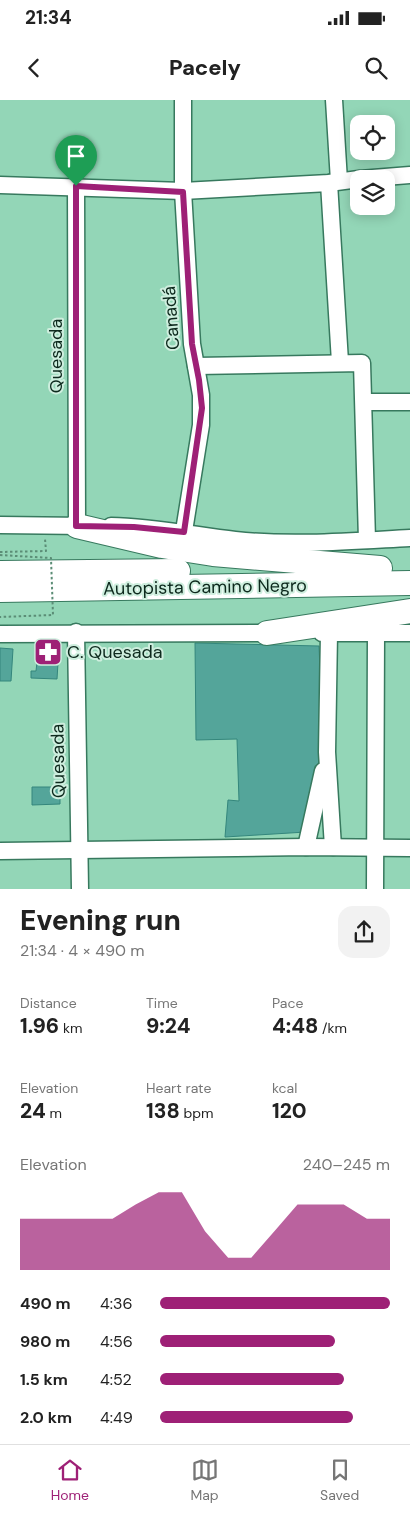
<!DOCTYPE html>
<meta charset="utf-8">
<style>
:root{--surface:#fff;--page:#f2f2f2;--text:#222;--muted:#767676;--line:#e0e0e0;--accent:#9e2076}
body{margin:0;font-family:"DM Sans",sans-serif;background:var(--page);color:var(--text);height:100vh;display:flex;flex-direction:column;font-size:19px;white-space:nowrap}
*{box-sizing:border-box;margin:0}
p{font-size:16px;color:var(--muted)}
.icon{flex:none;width:28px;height:28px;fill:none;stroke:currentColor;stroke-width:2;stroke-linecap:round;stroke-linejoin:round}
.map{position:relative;height:789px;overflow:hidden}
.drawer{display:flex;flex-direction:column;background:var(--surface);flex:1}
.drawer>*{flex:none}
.buttons{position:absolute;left:350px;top:15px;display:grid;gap:10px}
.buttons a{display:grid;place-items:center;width:45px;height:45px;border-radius:10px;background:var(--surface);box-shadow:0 2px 12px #0003;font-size:25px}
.pin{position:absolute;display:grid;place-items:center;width:42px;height:42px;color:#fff;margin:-51px -21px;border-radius:50% 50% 50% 0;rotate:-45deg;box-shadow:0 0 5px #0007}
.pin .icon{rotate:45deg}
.round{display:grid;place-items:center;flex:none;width:52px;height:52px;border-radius:15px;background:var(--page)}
.headline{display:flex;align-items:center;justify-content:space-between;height:85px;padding:0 20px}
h1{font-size:28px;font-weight:800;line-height:38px}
.stats{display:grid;grid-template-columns:repeat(3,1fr);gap:8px;height:85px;padding:5px 20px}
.stats div{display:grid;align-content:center}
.stats b{font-size:21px;font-weight:800}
.stats small{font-size:14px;font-weight:400}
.stats p{font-size:14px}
.chart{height:140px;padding:10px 20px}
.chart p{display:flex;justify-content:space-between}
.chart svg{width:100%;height:90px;margin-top:5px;fill:var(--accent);opacity:.7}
ul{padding:0 20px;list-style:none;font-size:16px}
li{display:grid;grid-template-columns:80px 60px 1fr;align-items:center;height:38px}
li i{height:12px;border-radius:6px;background:var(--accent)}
.status{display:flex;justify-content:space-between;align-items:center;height:35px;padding:0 25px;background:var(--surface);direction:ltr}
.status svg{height:14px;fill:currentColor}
header{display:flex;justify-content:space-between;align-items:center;height:65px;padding:0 20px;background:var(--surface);font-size:22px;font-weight:800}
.tab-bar{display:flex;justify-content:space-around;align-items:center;height:70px;border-top:1px solid var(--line);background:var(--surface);font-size:14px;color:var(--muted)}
.tab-bar a{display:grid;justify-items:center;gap:2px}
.tab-bar .on{color:var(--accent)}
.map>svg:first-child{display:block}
</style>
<div class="status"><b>21:34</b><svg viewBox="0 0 49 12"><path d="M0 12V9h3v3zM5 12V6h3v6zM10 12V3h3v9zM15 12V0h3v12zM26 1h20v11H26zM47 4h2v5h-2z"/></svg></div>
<header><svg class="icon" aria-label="back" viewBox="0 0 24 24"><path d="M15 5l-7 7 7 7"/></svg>Pacely<svg class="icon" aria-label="search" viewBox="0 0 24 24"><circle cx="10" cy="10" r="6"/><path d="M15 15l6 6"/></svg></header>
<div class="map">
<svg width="410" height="789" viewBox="0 0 410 789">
<rect width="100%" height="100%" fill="#93d6b7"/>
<!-- building -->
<g fill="#54a59a" stroke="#34867c">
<polygon points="195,543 319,546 323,640 306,732 225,737 228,700 239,701 237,639 196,640"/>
<polygon points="0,548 13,549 11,581 0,581"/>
<polygon points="37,562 58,563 57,579 31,578 31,571 36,571"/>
<polygon points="32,687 60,687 60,704 32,705"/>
</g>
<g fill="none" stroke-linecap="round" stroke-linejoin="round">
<defs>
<g id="minor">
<polyline points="183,0 183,91 192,244 201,295 201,325 184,431"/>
<polyline points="334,0 339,81"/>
<polyline points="360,79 410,75"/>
<polyline points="329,83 340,262"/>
<polyline points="0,85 183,91 329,83 359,79"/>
<polyline points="76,86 77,426"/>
<polyline points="196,266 362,263 367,440"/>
<polyline points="364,302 410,302"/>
<polyline points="0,425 86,426"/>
<path d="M111,426C153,427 193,435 235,440C293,446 353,441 410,438"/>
<polyline points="76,532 80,789"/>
<polyline points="322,533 410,533"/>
<polyline points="329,533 327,652 333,747"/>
<polyline points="0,534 278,533"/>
<polyline points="306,747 323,671"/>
<polyline points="0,751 306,747 410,748"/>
<polyline points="375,789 376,534"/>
</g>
<g id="highway">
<polyline points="77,426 162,446 213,454 380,468"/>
<polyline points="0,473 178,471"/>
<polyline points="0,490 410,483"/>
<polyline points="267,533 410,511"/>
</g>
</defs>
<!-- minor casing -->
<use href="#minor" stroke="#37795e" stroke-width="19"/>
<!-- highway casing -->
<use href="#highway" stroke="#37795e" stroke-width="26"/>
<!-- path -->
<polyline stroke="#5b8d76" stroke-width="2" stroke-dasharray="2.5 2.5" stroke-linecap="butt" points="0,452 46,451 45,439"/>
<!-- minor -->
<use href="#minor" stroke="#fff" stroke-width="16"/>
<!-- highway -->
<use href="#highway" stroke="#fff" stroke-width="24"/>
<!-- path-bridge -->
<polyline stroke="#5b8d76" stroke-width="2" stroke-dasharray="2.5 2.5" stroke-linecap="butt" points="0,455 51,458 53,515 0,517"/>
</g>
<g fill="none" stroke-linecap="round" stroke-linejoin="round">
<defs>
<polygon id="route" points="76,86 183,92 192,244 199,280 202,308 184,432 134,427 76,426"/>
</defs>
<!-- route casing -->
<use href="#route" stroke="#fff" stroke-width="10"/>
<!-- route -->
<use href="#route" stroke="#9e2076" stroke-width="6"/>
</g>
<!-- icons -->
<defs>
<symbol id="pharmacy-square" viewBox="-11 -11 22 22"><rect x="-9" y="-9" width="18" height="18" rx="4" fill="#9e2076" stroke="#ceeede"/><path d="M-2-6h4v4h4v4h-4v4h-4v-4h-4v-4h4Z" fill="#fff"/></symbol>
</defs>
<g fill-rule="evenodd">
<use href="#pharmacy-square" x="32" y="536" width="32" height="32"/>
</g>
<g text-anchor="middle" stroke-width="4" stroke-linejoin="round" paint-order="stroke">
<!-- street labels -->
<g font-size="18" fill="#0d291d" stroke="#ceeede">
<text transform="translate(171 218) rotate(-94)" y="6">Canadá</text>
<text transform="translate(56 256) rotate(-90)" y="6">Quesada</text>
<text transform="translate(205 487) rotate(-1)" y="6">Autopista Camino Negro</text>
<text transform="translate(58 661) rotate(-91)" y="6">Quesada</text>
</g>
<!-- poi labels -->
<g font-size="18" fill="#0d291d" stroke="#ceeede" text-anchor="start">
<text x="67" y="558">C. Quesada</text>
</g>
</g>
</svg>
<div class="buttons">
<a><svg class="icon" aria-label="locate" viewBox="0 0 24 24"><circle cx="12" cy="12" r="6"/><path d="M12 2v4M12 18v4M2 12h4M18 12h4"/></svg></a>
<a><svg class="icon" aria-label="layers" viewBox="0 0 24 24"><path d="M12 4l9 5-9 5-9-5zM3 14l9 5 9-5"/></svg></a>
</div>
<div class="pin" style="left:76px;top:86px;background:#1e9e55"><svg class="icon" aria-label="arrive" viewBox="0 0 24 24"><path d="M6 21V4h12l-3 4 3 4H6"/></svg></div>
</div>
<section class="drawer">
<div class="headline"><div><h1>Evening run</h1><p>21:34 · 4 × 490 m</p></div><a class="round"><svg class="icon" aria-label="share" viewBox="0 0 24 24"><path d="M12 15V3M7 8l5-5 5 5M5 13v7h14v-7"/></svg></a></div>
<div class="stats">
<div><p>Distance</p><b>1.96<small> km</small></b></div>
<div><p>Time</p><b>9:24</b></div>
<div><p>Pace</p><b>4:48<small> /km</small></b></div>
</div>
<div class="stats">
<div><p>Elevation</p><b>24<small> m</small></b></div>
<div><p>Heart rate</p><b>138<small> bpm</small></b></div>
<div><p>kcal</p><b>120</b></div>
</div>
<div class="chart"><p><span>Elevation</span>240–245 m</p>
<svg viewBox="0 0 160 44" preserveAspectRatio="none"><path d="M0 44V19L10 19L20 19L30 19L40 19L50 12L60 6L70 6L80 25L90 38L100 38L110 25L120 12L130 12L140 12L150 19L160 19V44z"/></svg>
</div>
<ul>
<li><b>490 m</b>4:36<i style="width:100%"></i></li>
<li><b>980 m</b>4:56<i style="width:76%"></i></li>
<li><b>1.5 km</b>4:52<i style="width:80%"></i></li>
<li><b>2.0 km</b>4:49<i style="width:84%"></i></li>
</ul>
</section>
<nav class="tab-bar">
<a class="on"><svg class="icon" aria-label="home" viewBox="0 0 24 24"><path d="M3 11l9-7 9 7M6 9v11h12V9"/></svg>Home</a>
<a><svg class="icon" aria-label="map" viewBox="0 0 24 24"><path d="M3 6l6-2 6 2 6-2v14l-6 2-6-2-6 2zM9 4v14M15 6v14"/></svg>Map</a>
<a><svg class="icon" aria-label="saved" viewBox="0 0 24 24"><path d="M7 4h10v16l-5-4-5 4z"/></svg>Saved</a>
</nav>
